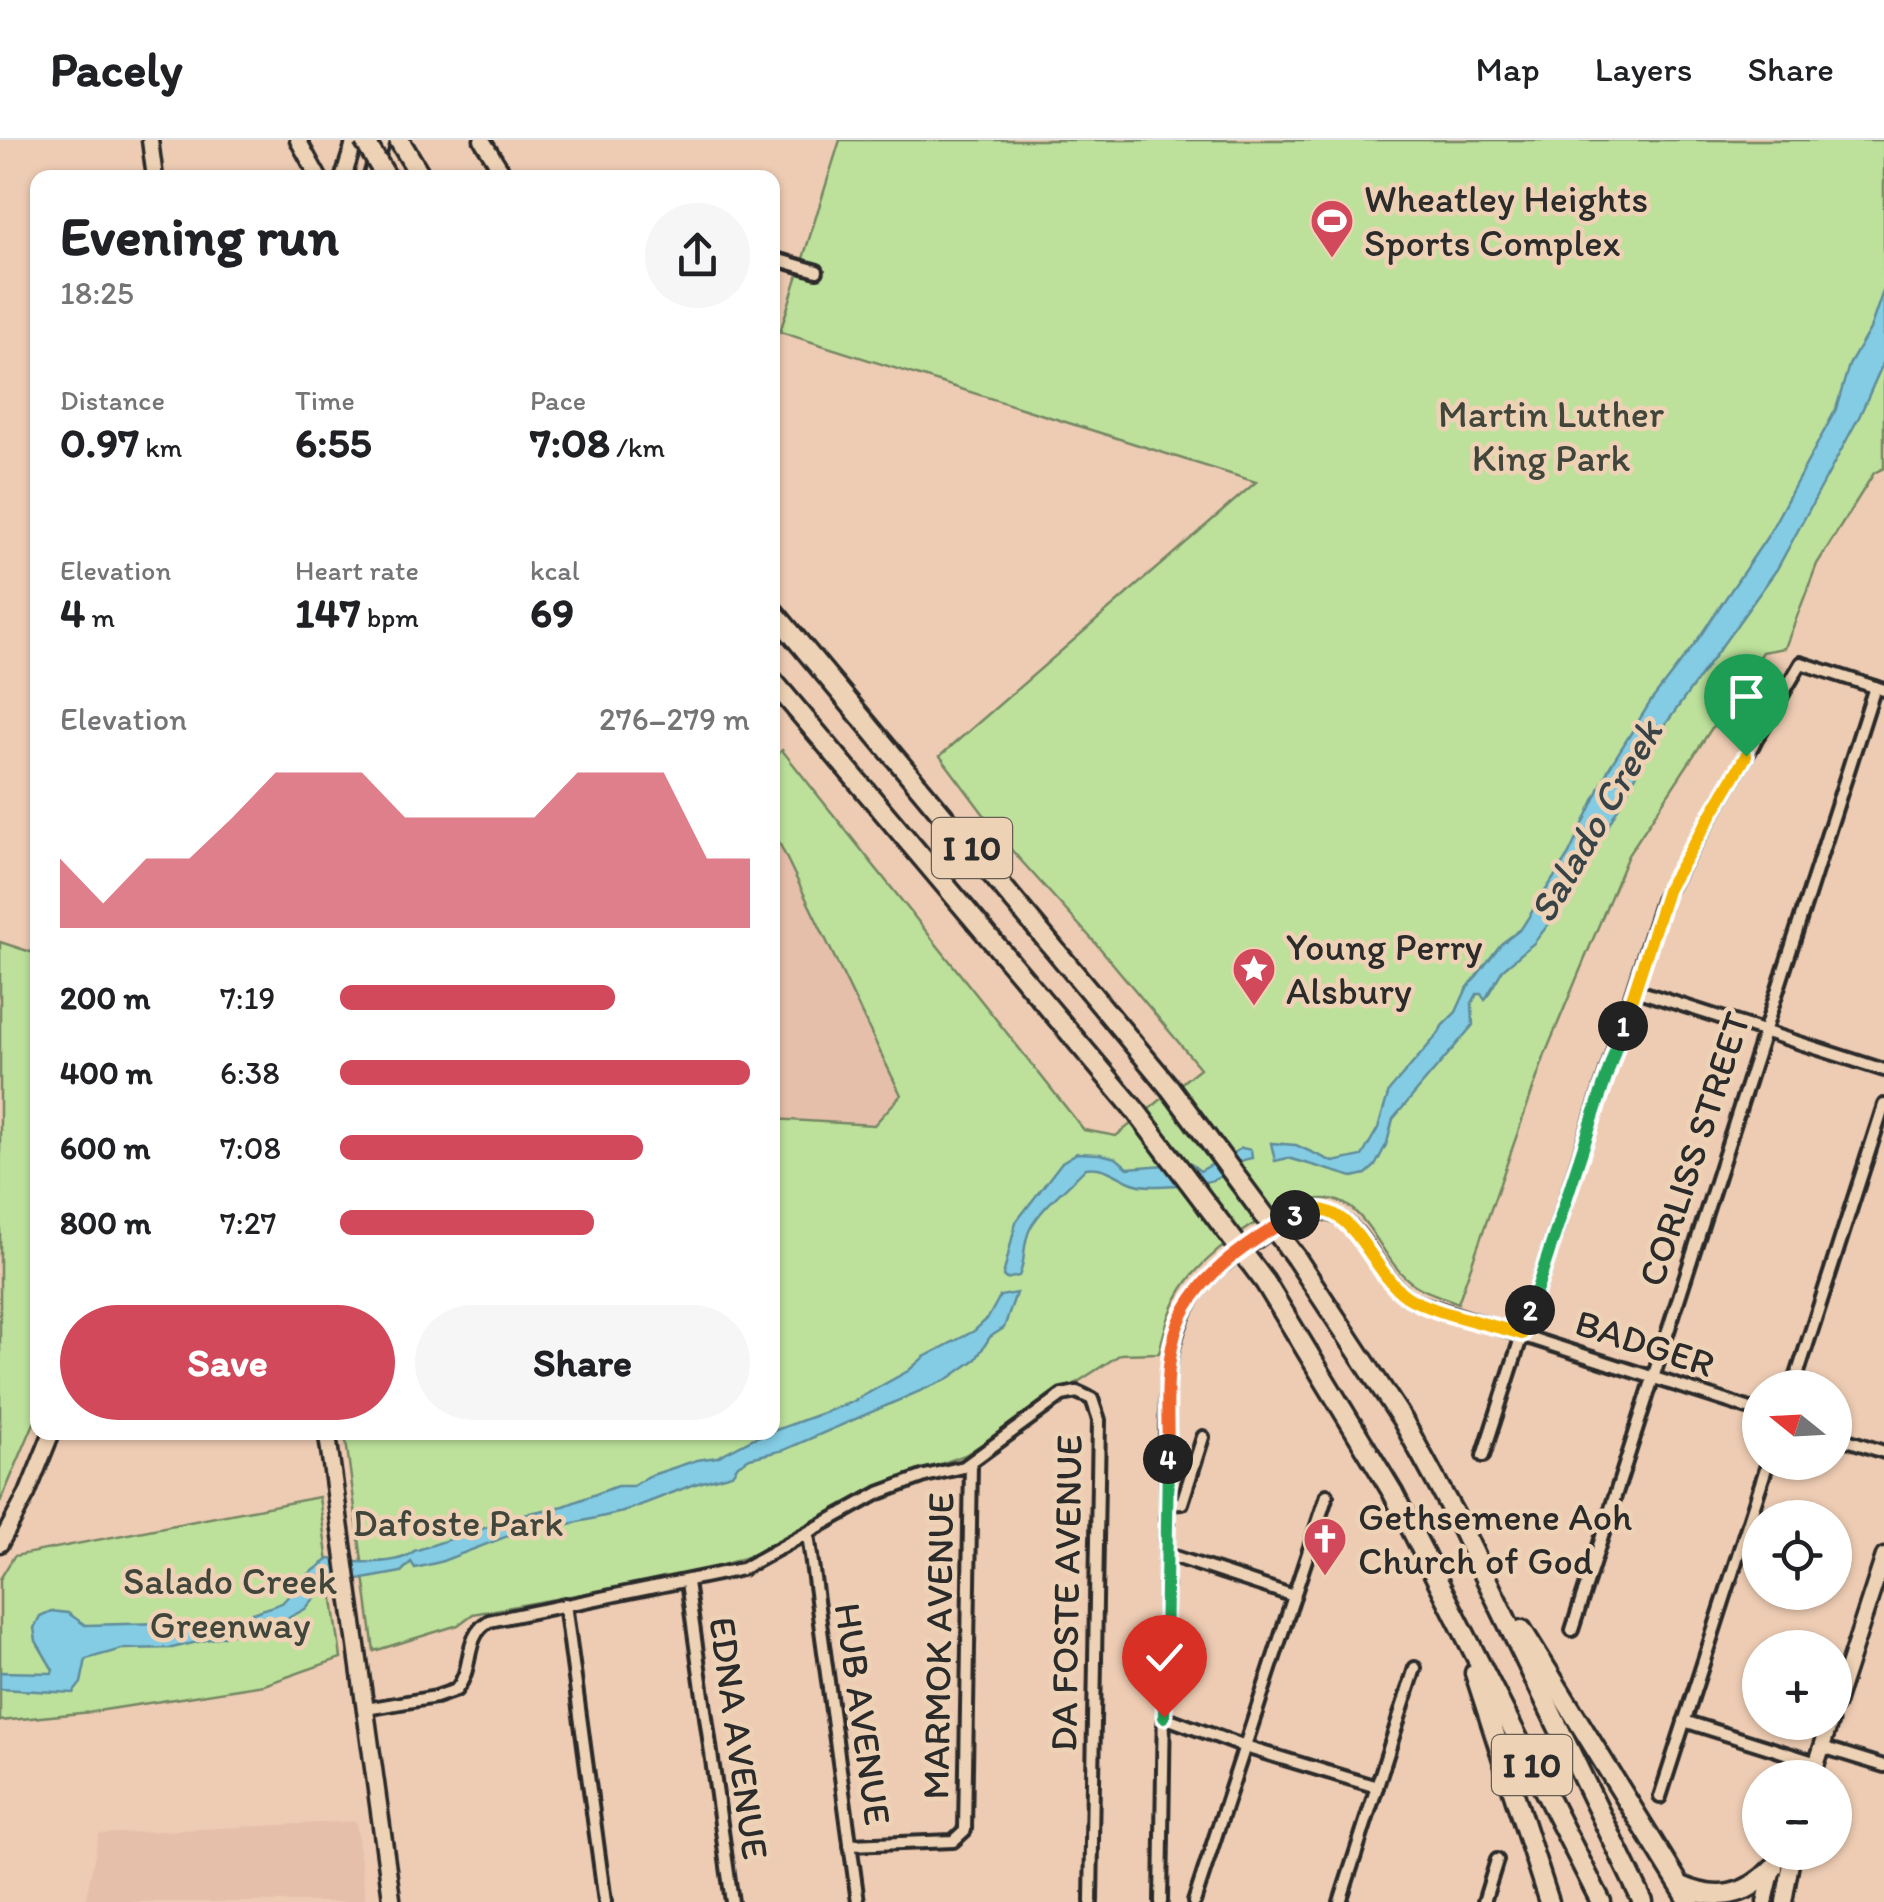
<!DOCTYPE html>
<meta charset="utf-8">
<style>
:root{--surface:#fff;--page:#f6f6f6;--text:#202124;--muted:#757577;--line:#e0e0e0;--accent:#d1495b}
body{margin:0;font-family:Itim,sans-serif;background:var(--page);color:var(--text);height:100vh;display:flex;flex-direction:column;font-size:38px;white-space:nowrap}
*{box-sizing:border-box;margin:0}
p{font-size:32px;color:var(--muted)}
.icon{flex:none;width:55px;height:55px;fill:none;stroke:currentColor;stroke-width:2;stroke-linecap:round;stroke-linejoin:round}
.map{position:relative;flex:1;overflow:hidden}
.drawer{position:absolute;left:30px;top:30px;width:750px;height:1270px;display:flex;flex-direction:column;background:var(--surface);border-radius:20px;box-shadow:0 2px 8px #0004}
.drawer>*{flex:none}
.needle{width:65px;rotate:288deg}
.controls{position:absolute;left:1742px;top:1230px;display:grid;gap:20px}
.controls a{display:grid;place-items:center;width:110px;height:110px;border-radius:50%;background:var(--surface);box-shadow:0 2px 8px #0004;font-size:50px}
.pin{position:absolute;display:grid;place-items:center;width:85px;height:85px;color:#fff;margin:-102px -42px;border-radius:50% 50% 50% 0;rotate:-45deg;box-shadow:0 0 10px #0007}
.pin .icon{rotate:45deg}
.km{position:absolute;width:50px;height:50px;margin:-25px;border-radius:50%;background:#222;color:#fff;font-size:28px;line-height:50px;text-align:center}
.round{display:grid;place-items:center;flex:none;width:105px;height:105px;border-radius:52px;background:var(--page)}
.headline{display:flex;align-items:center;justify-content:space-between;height:170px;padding:0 30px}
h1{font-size:55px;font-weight:800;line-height:75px}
.metrics{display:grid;grid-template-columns:repeat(3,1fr);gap:15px;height:170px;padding:10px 30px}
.metrics div{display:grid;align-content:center}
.metrics b{font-size:42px;font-weight:800}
.metrics small{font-size:28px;font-weight:400}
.metrics p{font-size:28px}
.chart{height:280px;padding:20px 30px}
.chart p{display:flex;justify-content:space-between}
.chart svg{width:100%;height:180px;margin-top:10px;fill:var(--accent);opacity:.7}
.cta{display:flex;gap:20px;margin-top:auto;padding:20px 30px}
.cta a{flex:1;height:115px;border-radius:60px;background:var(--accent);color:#fff;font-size:40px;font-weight:800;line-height:115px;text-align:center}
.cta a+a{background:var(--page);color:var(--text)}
ul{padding:0 30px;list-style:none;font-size:32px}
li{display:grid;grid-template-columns:160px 120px 1fr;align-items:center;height:75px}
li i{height:25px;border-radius:12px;background:var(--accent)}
header{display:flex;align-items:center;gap:60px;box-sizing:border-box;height:140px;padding:0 50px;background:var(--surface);border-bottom:2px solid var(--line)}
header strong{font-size:48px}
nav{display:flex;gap:55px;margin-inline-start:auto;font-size:35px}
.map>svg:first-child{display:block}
</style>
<header>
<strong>Pacely</strong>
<nav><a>Map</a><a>Layers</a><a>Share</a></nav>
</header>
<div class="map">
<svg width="1884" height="1762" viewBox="0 0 1884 1762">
<rect width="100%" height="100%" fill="#eeccb3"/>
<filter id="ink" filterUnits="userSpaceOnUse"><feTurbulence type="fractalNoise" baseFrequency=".01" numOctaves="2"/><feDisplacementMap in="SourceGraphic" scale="20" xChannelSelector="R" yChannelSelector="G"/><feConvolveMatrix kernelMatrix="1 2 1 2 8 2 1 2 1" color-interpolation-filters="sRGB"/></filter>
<g filter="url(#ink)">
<!-- built -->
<g fill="#e6bfab">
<polygon points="772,690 902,955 875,985 773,979"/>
<polygon points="356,1681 366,1762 85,1762 99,1694"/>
</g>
<!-- green -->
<g fill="#bde19b" stroke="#748663" stroke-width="2.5">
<path d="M840,0H1884V328L1874,333L1817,424L1785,508L1762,512L1628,715L1546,912L1458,1163C1444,1157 1427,1153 1415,1145C1387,1127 1377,1089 1351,1068C1309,1033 1212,1108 1187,1142C1171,1164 1165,1187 1159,1213L1121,1214L965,1315L870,1350L768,1410L698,1433L473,1474L458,1485L374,1511L345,1293L772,1292L773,979L874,985L901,955L773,690V619L782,610L1084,990L1116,996L1200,928L1099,807L1006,704L940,616L1256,342L780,192Z"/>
<polygon points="0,802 37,814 37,1276 0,1363"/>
<polygon points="319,1357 341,1518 264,1545 91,1572 0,1581 0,1439 14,1416"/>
</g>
<!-- water -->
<g fill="#83cce3" stroke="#608c99" stroke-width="2.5">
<polygon points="1884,148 1884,221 1860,275 1809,370 1777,429 1658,595 1568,759 1534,803 1503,829 1485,860 1481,854 1477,854 1472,863 1473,885 1393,979 1387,1003 1375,1026 1366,1034 1353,1037 1288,1018 1275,1021 1271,1003 1296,1005 1333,1022 1362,1016 1378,988 1389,951 1439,893 1442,886 1456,872 1466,850 1501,804 1521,789 1569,714 1609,628 1651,561 1696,502 1767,397 1836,269 1849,225 1870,189"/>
<path d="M1242,1008L1251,1010L1252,1018C1236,1020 1231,1029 1218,1038C1209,1043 1190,1044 1179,1045C1163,1046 1144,1048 1130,1042C1116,1036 1104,1025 1086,1028C1069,1046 1042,1066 1030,1089C1022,1105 1026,1121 1019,1136L1006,1139L1003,1136L1016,1082L1062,1022L1077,1013L1100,1014L1116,1018L1128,1028L1190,1023L1200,1031Z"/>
<path d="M1016,1153L1004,1188L990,1197L976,1219L948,1239L784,1310L750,1318L738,1325L732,1334L695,1344L623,1372L569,1384L534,1386L440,1422L415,1428L411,1422L401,1432L325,1446L305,1469L279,1483L172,1508L122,1509L86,1519L81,1543L73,1553L0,1549V1532L52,1533L53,1530L36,1501L34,1488L40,1476L51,1471L68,1473L85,1485L163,1483L197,1487L235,1479L282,1463L309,1434L329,1419C350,1423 399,1426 414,1411L530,1373L564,1366L617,1346H633L649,1336L697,1320L717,1317L754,1298L850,1263L908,1231L924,1217L974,1191L988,1178L1000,1156Z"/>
</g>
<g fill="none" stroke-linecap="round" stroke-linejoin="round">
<defs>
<g id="minor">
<polyline points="772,118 817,131"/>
<polyline points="1635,850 1884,930"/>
<polyline points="1793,1248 1884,965"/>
<polyline points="1835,1296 1884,1312"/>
<path d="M1203,1297L1182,1363L1167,1364C1168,1292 1154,1199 1205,1142C1221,1124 1241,1112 1260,1099C1285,1081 1304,1063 1335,1076C1367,1088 1379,1140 1412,1160L1760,1272"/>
<polyline points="1483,1316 1662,760 1801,523 1884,550"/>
<polyline points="808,1394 858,1762"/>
<polyline points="1166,1414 1294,1456"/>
<polyline points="687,1442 732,1762"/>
<polyline points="565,1464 605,1762"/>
<polyline points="1572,1490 1875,547"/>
<path d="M366,1569L436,1557L456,1550C475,1527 462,1498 489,1481L742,1429L879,1353L925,1336L964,1327L1062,1255L1077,1252L1092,1259L1099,1280L1091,1762"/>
<polyline points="1164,1577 1245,1607 1377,1647"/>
<polyline points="1684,1581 1817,1623"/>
<polyline points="1822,1607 1884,1626"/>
<polyline points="1660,1657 1768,1322"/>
<polyline points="850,1705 953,1701 965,1690 971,1323"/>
<polyline points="1161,1762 1167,1364"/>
<polyline points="1194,1762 1327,1355"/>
<polyline points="1340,1762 1415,1528"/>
<polyline points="1484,1762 1497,1720"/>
</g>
<g id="secondary">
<polyline points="150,0 155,38"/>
<polyline points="298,0 319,38"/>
<polyline points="482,0 506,38"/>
<polyline points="343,38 355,0"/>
<polyline points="371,38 382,0"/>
<polyline points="0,1404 27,1354 52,1292"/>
<polyline points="1835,1566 1884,1416"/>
<polyline points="1812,1638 1830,1582"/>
<polyline points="1765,1762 1773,1728 1782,1712"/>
<polyline points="1784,1762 1793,1712"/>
</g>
<polyline id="primary" points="327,1292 392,1762"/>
<g id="motorway">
<polyline points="399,0 422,38"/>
<polyline points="772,470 1170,948"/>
<polyline points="772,540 1135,970"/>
<polyline points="1296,1118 1402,1279 1462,1389 1643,1762"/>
<polyline points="1265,1142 1393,1353 1601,1762"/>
<polyline points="1522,1490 1690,1762"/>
<polyline points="1475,1533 1549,1762"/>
<path d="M1681,1746C1717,1762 1746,1757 1773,1728"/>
</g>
</defs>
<!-- minor casing -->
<use href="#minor" stroke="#2b2b2b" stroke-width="18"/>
<!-- secondary casing -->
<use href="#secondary" stroke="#2b2b2b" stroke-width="21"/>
<!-- primary casing -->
<use href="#primary" stroke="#2b2b2b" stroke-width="22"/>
<!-- motorway casing -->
<use href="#motorway" stroke="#2b2b2b" stroke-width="25"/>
<!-- minor -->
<use href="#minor" stroke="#eed2b5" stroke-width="10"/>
<!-- secondary -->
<use href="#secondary" stroke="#eed2b5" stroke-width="14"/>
<!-- primary -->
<use href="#primary" stroke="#eed2b5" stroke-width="15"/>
<!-- motorway -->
<use href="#motorway" stroke="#eed2b5" stroke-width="18"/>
<defs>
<g id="motorway-bridge">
<polyline points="364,0 387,38"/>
<polyline points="1170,948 1296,1118"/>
<polyline points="1135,970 1265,1142"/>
</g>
</defs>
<!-- motorway-bridge casing -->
<use href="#motorway-bridge" stroke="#2b2b2b" stroke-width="25" stroke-linecap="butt"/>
<!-- motorway-bridge -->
<use href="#motorway-bridge" stroke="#eed2b5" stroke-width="18"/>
</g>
</g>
<g fill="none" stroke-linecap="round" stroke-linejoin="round" filter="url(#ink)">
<defs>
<polyline id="split-1" points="1623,886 1668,748 1746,616"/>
<polyline id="split-2" points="1530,1170 1623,886"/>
<path id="split-3" d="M1295,1075C1354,1047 1370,1138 1411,1159C1444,1176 1486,1183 1522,1194L1530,1170"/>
<path id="split-4" d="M1168,1319C1168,1278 1164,1233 1175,1194C1190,1139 1249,1102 1295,1075"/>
<polyline id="split-5" points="1164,1577 1168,1319"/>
</defs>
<!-- split-1 casing -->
<use href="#split-1" stroke="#fff" stroke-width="20"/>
<!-- split-2 casing -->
<use href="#split-2" stroke="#fff" stroke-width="20"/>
<!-- split-3 casing -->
<use href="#split-3" stroke="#fff" stroke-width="20"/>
<!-- split-4 casing -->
<use href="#split-4" stroke="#fff" stroke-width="20"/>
<!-- split-5 casing -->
<use href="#split-5" stroke="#fff" stroke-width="20"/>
<!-- split-1 -->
<use href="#split-1" stroke="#f5b400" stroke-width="12"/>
<!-- split-2 -->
<use href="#split-2" stroke="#22a559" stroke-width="12"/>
<!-- split-3 -->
<use href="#split-3" stroke="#f5b400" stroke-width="12"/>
<!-- split-4 -->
<use href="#split-4" stroke="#f0652b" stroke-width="12"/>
<!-- split-5 -->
<use href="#split-5" stroke="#22a559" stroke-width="12"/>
</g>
<!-- icons -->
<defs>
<symbol id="stadium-pin" viewBox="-11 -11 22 30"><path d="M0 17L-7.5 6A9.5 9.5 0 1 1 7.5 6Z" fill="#d1495b" stroke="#eed2b5"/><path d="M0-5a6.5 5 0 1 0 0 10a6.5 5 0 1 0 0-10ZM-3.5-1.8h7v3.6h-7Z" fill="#fff"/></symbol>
<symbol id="sight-pin" viewBox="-11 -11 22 30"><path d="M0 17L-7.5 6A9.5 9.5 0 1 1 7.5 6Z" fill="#d1495b" stroke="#eed2b5"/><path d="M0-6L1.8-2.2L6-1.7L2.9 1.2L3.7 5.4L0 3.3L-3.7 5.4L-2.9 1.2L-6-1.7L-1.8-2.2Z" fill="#fff"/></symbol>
<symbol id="church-pin" viewBox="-11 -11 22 30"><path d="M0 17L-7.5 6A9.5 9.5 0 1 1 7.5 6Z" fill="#d1495b" stroke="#eed2b5"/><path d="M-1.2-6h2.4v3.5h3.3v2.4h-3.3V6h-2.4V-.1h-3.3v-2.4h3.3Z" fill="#fff"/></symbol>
</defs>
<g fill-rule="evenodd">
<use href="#stadium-pin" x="1307" y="56" width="50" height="68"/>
<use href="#sight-pin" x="1229" y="804" width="50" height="68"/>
<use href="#church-pin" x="1300" y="1374" width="50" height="68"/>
</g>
<g text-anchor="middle" stroke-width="9" stroke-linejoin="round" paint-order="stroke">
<!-- shield labels -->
<g fill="#eed2b5" stroke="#665d54" stroke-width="2.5">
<rect x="932" y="678" width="80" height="60" rx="8"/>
<rect x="1492" y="1595" width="80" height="60" rx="8"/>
</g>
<g font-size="35" font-weight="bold" fill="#2b2b2b">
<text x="972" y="720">I 10</text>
<text x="1532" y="1637">I 10</text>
</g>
<!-- poi labels -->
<g font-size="38" fill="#2b2b2b" stroke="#eed2b5" text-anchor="start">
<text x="1364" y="72">Wheatley Heights<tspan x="1364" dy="44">Sports Complex</tspan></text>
<text x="1286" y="820">Young Perry<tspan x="1286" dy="44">Alsbury</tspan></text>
<text x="1358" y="1390">Gethsemene Aoh<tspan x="1358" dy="44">Church of God</tspan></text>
</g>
<!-- park labels -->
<g font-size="38" fill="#41463c" stroke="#eed2b5">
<text x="1551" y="287">Martin Luther<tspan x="1551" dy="44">King Park</tspan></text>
<text x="458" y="1396">Dafoste Park</text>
<text x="230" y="1454">Salado Creek<tspan x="230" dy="44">Greenway</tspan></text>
</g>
<!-- street labels -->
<g font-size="38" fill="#2b2b2b" stroke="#eed2b5">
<text transform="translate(1694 1009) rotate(-72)" y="13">CORLISS STREET</text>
<text transform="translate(1645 1203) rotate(18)" y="13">BADGER</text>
<text transform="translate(1066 1453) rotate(-89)" y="13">DA FOSTE AVENUE</text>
<text transform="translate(938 1506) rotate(-89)" y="13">MARMOK AVENUE</text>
<text transform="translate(863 1574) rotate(82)" y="13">HUB AVENUE</text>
<text transform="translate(739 1598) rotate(82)" y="13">EDNA AVENUE</text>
</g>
<!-- water labels -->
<g font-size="40" font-style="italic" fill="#384347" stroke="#eed2b5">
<text transform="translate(1595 681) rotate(-60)" y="14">Salado Creek</text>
</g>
</g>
</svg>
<div class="controls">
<a><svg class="needle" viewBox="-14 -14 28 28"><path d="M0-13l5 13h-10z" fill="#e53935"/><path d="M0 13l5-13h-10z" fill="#757577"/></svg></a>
<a><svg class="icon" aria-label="locate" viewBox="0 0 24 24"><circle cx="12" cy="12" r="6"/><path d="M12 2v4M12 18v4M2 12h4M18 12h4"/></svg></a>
<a>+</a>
<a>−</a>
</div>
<div class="pin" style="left:1746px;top:616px;background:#1e9e55"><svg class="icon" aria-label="arrive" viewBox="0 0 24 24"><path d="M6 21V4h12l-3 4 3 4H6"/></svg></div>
<div class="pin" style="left:1164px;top:1577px;background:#d93025"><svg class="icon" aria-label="check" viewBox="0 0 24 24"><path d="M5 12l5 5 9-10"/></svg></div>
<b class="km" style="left:1623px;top:886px">1</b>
<b class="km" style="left:1530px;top:1170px">2</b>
<b class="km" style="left:1295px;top:1075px">3</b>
<b class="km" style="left:1168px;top:1319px">4</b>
<section class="drawer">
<div class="headline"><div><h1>Evening run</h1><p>18:25</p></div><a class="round"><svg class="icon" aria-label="share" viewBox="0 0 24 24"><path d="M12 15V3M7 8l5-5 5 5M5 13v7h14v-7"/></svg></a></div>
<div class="metrics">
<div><p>Distance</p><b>0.97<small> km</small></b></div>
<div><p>Time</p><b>6:55</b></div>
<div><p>Pace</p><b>7:08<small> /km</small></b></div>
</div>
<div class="metrics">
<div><p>Elevation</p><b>4<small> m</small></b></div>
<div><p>Heart rate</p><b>147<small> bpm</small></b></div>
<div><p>kcal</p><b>69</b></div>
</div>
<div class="chart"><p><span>Elevation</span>276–279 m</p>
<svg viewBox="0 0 160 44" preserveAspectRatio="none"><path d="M0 44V27L10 38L20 27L30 27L40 17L50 6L60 6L70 6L80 17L90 17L100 17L110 17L120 6L130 6L140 6L150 27L160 27V44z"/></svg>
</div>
<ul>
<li><b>200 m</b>7:19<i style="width:67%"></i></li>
<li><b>400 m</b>6:38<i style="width:100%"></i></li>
<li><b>600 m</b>7:08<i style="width:74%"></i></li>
<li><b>800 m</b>7:27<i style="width:62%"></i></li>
</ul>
<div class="cta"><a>Save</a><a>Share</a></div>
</section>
</div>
